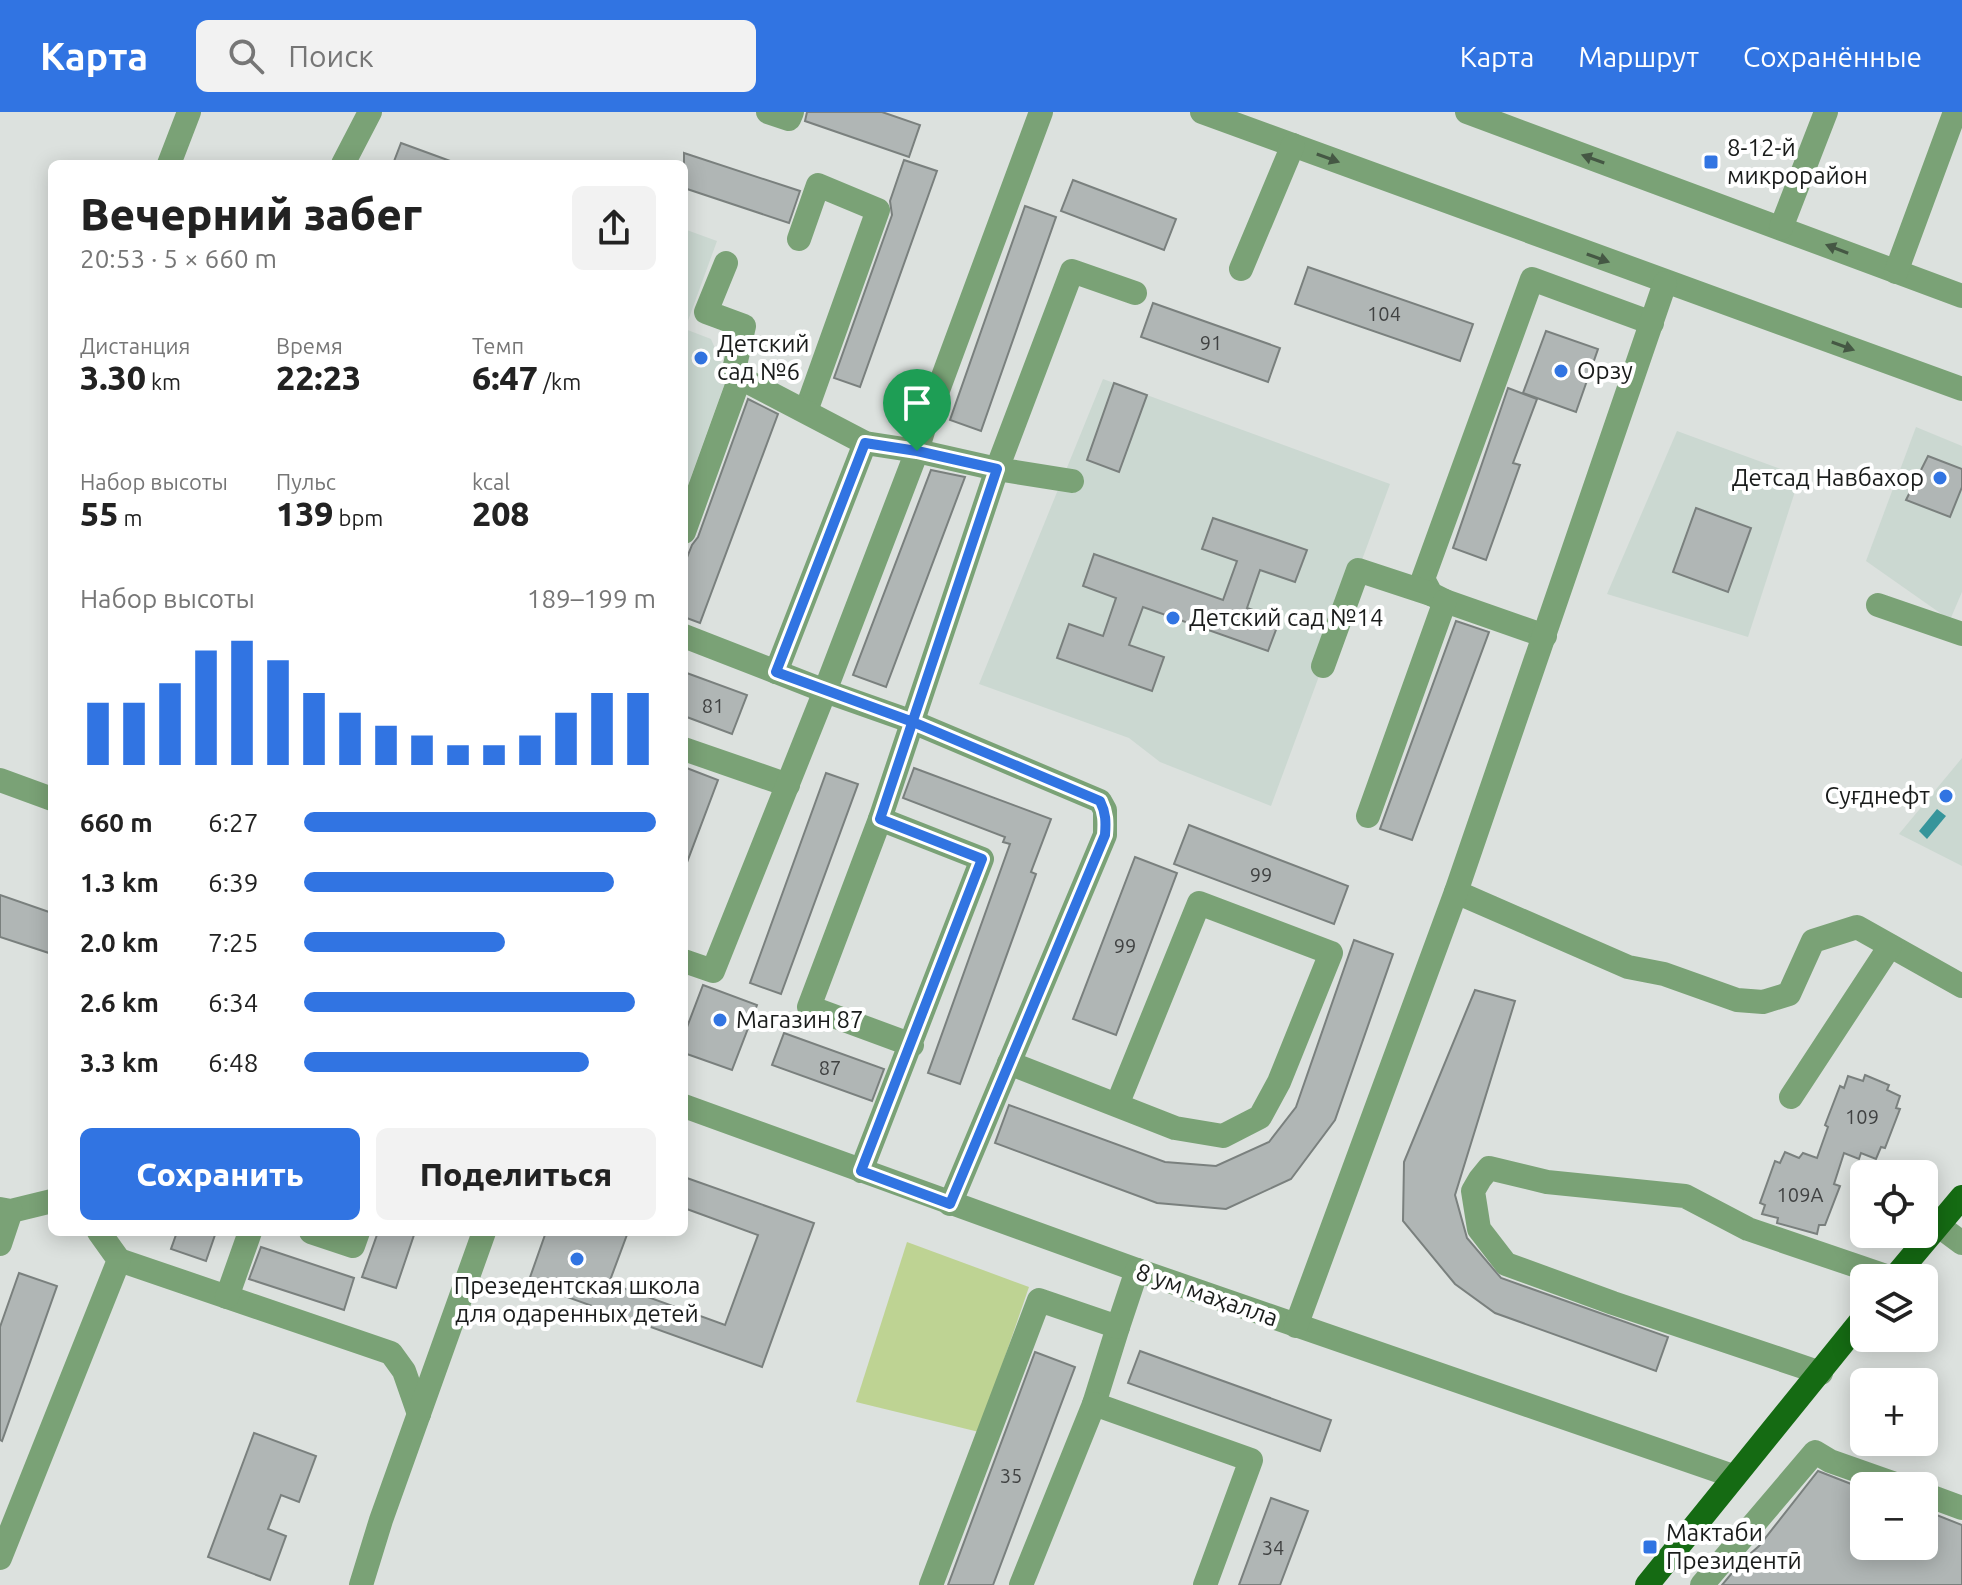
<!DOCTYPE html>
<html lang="ru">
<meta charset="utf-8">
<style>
:root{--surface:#fff;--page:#f2f2f2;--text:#222;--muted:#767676;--accent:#3174e2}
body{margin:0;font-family:Ubuntu,sans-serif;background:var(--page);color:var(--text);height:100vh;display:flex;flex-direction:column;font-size:30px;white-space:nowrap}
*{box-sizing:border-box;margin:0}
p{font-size:26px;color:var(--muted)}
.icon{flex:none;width:44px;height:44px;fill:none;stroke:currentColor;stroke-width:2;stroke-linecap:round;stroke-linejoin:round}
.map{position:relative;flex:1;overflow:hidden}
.drawer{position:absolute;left:48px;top:48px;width:640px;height:1076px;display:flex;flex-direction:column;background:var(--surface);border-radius:12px;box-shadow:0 4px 20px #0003}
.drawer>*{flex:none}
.fabs{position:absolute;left:1850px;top:1048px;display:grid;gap:16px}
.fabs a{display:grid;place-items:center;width:88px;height:88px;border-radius:12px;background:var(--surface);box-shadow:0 4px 20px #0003;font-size:40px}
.pin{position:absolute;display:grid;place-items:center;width:68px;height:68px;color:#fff;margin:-82px -34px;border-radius:50% 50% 50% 0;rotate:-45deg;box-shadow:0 0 8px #0007}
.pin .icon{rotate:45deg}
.round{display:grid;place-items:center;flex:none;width:84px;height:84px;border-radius:12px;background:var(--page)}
.summary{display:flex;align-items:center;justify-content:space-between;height:136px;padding:0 32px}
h1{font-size:44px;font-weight:800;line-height:60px}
.stats{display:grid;grid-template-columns:repeat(3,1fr);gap:12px;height:136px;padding:8px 32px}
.stats div{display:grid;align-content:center}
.stats b{font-size:34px;font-weight:800}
.stats small{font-size:22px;font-weight:400}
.stats p{font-size:22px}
.chart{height:224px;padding:16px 32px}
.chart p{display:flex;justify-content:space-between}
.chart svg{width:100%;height:144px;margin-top:8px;stroke:var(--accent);stroke-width:6}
.primary-button{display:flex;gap:16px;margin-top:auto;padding:16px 32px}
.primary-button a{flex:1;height:92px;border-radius:12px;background:var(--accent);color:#fff;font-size:32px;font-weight:800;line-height:92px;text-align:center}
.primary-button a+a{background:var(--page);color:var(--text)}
ul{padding:0 32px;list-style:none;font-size:26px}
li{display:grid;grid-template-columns:128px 96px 1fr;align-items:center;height:60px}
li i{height:20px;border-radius:10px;background:var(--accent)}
header{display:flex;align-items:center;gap:48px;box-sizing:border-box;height:112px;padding:0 40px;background:var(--accent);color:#fff}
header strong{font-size:38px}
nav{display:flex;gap:44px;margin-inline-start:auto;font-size:28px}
.search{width:560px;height:72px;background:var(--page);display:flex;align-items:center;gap:20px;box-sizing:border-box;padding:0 28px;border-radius:12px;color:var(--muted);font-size:30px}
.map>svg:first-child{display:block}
</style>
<header>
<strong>Карта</strong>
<div class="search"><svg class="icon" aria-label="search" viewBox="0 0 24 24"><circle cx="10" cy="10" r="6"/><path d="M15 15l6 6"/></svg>Поиск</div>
<nav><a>Карта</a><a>Маршрут</a><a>Сохранённые</a></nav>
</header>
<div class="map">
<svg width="1962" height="1473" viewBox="0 0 1962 1473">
<rect width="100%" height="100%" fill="#dce1de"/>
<!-- built -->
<g fill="#cbd8d1">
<polygon points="684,117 717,129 685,217 711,227 727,265 684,384"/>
<polygon points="1103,267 1390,372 1271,694 1160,650 1129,626 979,572"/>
<polygon points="1916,315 1962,334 1962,480 1950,508 1866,449"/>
<polygon points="1677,319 1800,364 1748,525 1607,482"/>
<polygon points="1962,646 1962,754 1899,722"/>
</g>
<!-- green -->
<polygon fill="#bed393" points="907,1130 1029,1175 979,1320 856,1290"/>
<!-- water -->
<polygon fill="#36959b" points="1937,697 1946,704 1927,727 1919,719"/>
<!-- building -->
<g fill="#b0b6b5" stroke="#7a807e" stroke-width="2">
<polygon points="807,0 882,0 920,13 909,45 805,9"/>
<polygon points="401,31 453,50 453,52 393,52"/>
<polygon points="684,41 800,79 789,111 684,76"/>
<polygon points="904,48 937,59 860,275 834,266 892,103 890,89"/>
<polygon points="1073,68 1176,107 1164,138 1061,99"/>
<polygon points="1025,94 1056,105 981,319 950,308"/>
<polygon points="1308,155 1473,212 1460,249 1295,192"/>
<polygon points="1153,191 1280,236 1268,270 1141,225"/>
<polygon points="1546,219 1598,237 1576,300 1523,281"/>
<polygon points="1114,271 1147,283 1119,360 1087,348"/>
<polygon points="1508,276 1537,287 1513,351 1520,353 1486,448 1453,436"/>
<polygon points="748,287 778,302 700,511 684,505 684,453 692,433 698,425"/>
<polygon points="1928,344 1962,357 1962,375 1950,405 1906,388"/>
<polygon points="931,358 965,365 886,575 853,563"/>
<polygon points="1696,396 1751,416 1728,480 1673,460"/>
<polygon points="1213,406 1307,438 1295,470 1260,458 1247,496 1280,507 1268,539 1143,495 1129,533 1164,545 1152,579 1057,546 1069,512 1103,524 1116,486 1083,474 1094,442 1223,488 1237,449 1202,437"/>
<polygon points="1456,509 1489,520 1412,728 1380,717"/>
<polygon points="684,560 747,583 732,622 684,604"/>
<polygon points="684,655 718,668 686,753 684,753"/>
<polygon points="914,656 1051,707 1031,760 1036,762 960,972 928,961 1010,732 1003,730 1005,725 903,686"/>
<polygon points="826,661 858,672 781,882 750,871"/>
<polygon points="1189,713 1348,774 1334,812 1174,752"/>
<polygon points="1135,745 1177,761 1116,923 1073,907"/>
<polygon points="0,783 52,801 52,842 0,825"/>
<polygon points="1354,828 1393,842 1335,1008 1291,1067 1226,1097 1157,1091 995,1031 1009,993 1165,1050 1216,1054 1269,1030 1296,995"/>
<polygon points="703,873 757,893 732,958 684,941 684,923"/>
<polygon points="1475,878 1515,889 1455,1083 1467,1126 1501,1166 1668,1225 1656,1259 1495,1201 1455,1172 1403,1109 1404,1050"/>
<polygon points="784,921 884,957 872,989 772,953"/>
<polygon points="1865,963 1889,973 1887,978 1900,984 1896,996 1900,997 1885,1036 1881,1035 1876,1047 1861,1041 1859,1047 1844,1041 1834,1072 1840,1074 1825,1113 1819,1113 1817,1122 1777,1111 1778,1106 1762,1102 1765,1093 1760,1091 1775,1049 1780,1051 1785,1040 1799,1046 1803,1041 1817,1046 1828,1015 1825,1013 1840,974 1844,976 1848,964 1863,969"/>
<polygon points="684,1065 814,1111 762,1255 528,1171 546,1120 628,1120 609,1171 725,1213 758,1123 684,1096"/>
<polygon points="177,1120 216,1120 206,1149 171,1137"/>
<polygon points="378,1120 415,1120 396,1176 362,1165"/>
<polygon points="261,1135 354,1166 344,1198 249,1167"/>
<polygon points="19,1161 57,1174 2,1329 0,1328 0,1215"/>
<polygon points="1140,1239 1331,1308 1320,1339 1128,1271"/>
<polygon points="1035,1240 1075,1255 993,1473 948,1473"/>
<polygon points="254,1321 316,1344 299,1390 281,1383 268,1417 286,1424 270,1468 208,1445"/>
<polygon points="1818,1359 1864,1377 1864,1434 1924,1434 1924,1398 1962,1413 1962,1473 1722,1473 1742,1449 1759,1434"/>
<polygon points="1271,1386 1308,1399 1280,1473 1239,1473"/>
</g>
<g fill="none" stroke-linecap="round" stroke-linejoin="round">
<!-- minor -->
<g stroke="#7aa276" stroke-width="24">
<polyline points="768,0 789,7 792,0"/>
<polyline points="1202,0 1962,277"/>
<polyline points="1467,0 1962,184"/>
<polyline points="169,52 189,0"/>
<polyline points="343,52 370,0"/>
<polyline points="1781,116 1826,0"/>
<polyline points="799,127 818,73 878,98 806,299"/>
<polyline points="726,151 706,200 744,214 733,262 865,331 917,339 997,357 880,707"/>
<polyline points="1241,157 1293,33"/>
<polyline points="1896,160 1955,0"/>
<polyline points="1072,369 997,357 1072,159 1135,181"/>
<polyline points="684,420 740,265"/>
<polyline points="1878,493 1962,522"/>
<polyline points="684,524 825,579 913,610 1100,689 1105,698 1105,723 950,1092"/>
<polyline points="1545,524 1445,489 1431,482 1423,467 1532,167 1652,211"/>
<polyline points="1323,554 1358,458 1431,482"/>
<polyline points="776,560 865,331"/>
<polyline points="684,637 788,673"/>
<polyline points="0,668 52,687"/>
<polyline points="1368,704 1445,489"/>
<polyline points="1456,780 1628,855 1664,862 1737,888 1763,890 1789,882 1813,829 1857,815 1962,874"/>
<polyline points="684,849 713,859 825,579 917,339 924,316 1041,0"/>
<polyline points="1009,951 1175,1016 1223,1024 1260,1005 1279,970 1331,841 1199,791 1117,993"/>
<polyline points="1791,985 1890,834"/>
<polyline points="684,994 1137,1158 1733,1364"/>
<polyline points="861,1059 982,747 880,707 809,895 912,933"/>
<polyline points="0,1097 11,1099 52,1089"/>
<polyline points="1939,1114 1962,1131"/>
<polyline points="311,1120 353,1134 358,1120"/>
<polyline points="0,1132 11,1099"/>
<polyline points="119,1148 391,1241 404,1259 419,1302"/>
<polyline points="227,1185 250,1120"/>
<polyline points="1296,1214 1456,780 1665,171"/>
<polyline points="1821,1261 1613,1191 1506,1152 1479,1117 1473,1079 1480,1067 1489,1056 1547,1070 1685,1084 1748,1117 1892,1166"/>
<polyline points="1094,1292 1118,1215"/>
<polyline points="1924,1382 1962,1396"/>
<polyline points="0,1446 119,1148 99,1120"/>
<polyline points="361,1473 381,1408 484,1120"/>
<polyline points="931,1473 1039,1188 1118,1215 1137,1158"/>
<polyline points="1021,1473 1094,1292 1251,1348 1205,1473"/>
<polyline points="1702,1473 1815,1340 1830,1349 1901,1374"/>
</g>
<!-- major -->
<g stroke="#156b13" stroke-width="24">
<polyline points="1894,1166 1962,1085"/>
<polyline points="1647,1473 1864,1205"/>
</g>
</g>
<!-- one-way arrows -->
<defs><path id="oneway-solid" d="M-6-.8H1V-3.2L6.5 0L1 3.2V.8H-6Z" transform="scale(2)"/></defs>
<g fill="#455844">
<use href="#oneway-solid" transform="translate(1328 46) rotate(20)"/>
<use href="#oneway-solid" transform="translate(1593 47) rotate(-160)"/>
<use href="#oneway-solid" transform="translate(1837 137) rotate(-159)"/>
<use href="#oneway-solid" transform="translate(1598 146) rotate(20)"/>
<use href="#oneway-solid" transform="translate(1843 234) rotate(20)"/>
</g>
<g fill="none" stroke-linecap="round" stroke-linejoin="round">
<defs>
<path id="route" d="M917,339L997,357L880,707L982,747L861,1059L950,1092L1105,723C1106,710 1106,701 1100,689L913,610L776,560L865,331L917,339"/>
</defs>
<!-- route casing -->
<use href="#route" stroke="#fff" stroke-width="16"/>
<!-- route -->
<use href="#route" stroke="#3174e2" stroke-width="10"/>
</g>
<!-- markers -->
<g fill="#3174e2" stroke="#fff" stroke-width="3">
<rect x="1703" y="42" width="16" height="16" rx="4"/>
<circle cx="701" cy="246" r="8"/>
<circle cx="1561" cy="259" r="8"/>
<circle cx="1940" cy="366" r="8"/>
<circle cx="1173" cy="506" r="8"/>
<circle cx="1946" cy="684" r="8"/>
<circle cx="720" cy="908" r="8"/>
<circle cx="577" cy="1147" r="8"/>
<rect x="1642" y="1427" width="16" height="16" rx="4"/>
</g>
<g text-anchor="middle" stroke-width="8" stroke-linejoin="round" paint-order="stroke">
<!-- number labels -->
<g font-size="20" fill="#404242">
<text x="1384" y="209">104</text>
<text x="1211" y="238">91</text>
<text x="713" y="601">81</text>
<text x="1261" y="770">99</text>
<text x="1125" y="841">99</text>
<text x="830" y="963">87</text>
<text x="1862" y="1012">109</text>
<text x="1800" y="1090">109А</text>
<text x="1011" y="1371">35</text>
<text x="1273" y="1443">34</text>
</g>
<!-- poi labels -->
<g font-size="24" fill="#1a1c1b" stroke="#fff" text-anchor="start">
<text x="1727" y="44">8-12-й<tspan x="1727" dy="28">микрорайон</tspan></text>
<text x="717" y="240">Детский<tspan x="717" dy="28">сад №6</tspan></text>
<text x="1577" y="267">Орзу</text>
<text x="1924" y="374" text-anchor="end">Детсад Навбахор</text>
<text x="1189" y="514">Детский сад №14</text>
<text x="1930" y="692" text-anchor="end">Суғднефт</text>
<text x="736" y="916">Магазин 87</text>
<text x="577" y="1182" text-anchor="middle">Презедентская школа<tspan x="577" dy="28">для одаренных детей</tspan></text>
<text x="1666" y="1429">Мактаби<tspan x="1666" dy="28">Президентӣ</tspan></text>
</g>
<!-- street labels -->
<g font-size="24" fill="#1a1c1b" stroke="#fff">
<text transform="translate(1207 1183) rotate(19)" y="8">8 ум маҳалла</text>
</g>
</g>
</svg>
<div class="fabs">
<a><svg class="icon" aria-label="locate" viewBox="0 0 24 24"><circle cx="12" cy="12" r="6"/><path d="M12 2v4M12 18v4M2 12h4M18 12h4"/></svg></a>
<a><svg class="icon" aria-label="layers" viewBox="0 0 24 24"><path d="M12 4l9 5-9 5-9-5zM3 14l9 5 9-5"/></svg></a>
<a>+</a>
<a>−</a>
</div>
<div class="pin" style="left:917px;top:339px;background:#1e9e55"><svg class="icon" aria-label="arrive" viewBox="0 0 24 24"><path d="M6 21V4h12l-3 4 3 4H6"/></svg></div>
<section class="drawer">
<div class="summary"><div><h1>Вечерний забег</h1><p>20:53 · 5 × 660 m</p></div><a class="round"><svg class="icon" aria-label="share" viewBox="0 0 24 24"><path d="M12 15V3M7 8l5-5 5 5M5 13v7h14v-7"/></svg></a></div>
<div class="stats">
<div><p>Дистанция</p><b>3.30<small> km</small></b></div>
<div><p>Время</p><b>22:23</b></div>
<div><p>Темп</p><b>6:47<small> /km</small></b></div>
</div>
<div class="stats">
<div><p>Набор высоты</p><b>55<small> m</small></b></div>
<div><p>Пульс</p><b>139<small> bpm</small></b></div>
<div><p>kcal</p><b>208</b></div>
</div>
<div class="chart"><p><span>Набор высоты</span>189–199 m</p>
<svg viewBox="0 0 160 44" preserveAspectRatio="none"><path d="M5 44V25M15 44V25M25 44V19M35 44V9M45 44V6M55 44V12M65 44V22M75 44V28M85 44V32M95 44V35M105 44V38M115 44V38M125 44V35M135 44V28M145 44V22M155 44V22"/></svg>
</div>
<ul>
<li><b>660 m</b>6:27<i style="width:100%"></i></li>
<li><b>1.3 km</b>6:39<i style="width:88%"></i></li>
<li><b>2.0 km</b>7:25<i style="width:57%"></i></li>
<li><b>2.6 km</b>6:34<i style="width:94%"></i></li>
<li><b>3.3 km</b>6:48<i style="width:81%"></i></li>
</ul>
<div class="primary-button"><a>Сохранить</a><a>Поделиться</a></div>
</section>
</div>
